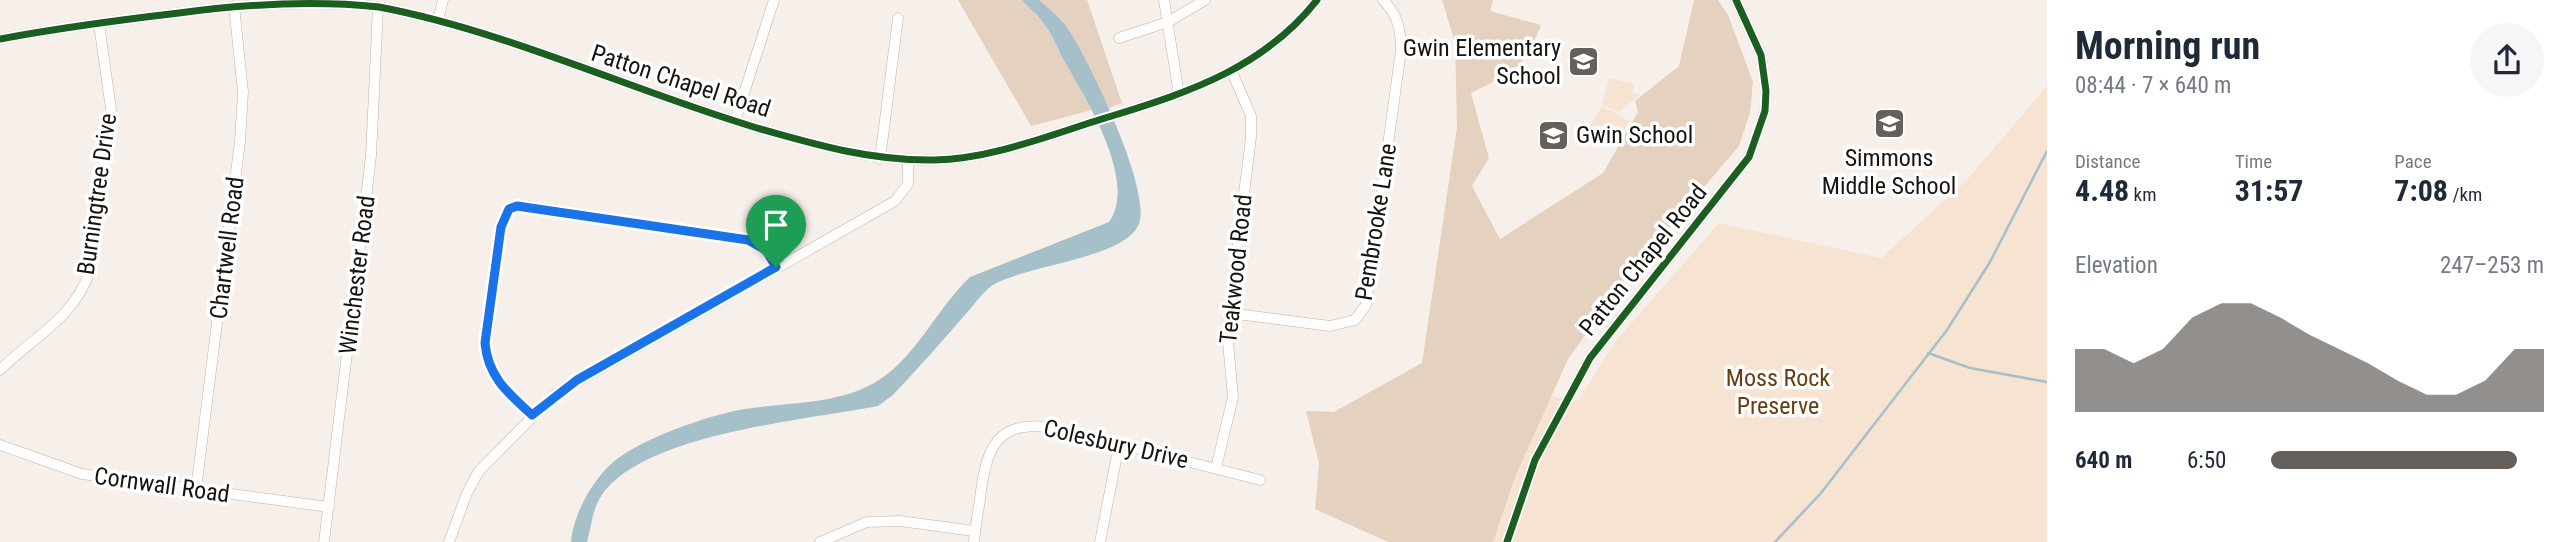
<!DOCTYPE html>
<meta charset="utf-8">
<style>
:root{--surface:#fff;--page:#f6f6f7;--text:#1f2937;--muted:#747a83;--accent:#65605c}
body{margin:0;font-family:"Roboto Condensed",sans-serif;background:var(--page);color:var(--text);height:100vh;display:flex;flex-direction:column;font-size:26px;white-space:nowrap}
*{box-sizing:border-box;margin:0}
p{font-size:23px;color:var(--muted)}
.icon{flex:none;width:38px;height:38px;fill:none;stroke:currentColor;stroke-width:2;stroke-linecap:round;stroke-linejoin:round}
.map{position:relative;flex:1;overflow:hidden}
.drawer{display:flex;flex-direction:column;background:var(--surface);width:525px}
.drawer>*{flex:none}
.pin{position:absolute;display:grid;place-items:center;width:60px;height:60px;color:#fff;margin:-72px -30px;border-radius:50% 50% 50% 0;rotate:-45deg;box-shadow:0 0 7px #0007}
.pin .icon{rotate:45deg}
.round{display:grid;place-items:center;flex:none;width:74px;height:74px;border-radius:37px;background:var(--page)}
.headline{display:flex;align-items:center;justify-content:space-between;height:119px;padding:0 28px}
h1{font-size:38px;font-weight:700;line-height:52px}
.figures{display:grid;grid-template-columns:repeat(3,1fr);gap:10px;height:119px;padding:7px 28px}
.figures div{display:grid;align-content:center}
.figures b{font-size:30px;font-weight:700}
.figures small{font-size:19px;font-weight:400}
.figures p{font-size:19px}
.chart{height:196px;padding:14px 28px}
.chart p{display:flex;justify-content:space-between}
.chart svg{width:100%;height:126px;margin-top:7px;fill:var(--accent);opacity:.7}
ul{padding:0 28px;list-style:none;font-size:23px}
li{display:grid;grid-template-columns:112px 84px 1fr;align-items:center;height:52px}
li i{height:18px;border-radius:9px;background:var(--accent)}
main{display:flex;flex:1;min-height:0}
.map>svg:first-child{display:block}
</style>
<main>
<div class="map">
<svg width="2047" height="542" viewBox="0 0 2047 542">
<rect width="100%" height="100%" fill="#f7f0ea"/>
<!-- green -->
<g fill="#f7e3d1">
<polygon points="1609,78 1635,84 1632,93 1640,95 1619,112 1602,104"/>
<polygon points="2047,86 2047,542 1470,542 1544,395 1578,401 1615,342 1719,223 1881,258 1966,181"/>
<polygon points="1602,106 1629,121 1614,147 1587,132"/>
</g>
<!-- forest -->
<g fill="#e5d1c0">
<polygon points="958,0 1022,0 1045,24 1092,110 1031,126"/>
<path d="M1039,0H1087L1122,103L1109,108C1087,65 1075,34 1039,0Z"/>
<path d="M1442,0H1493L1490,11L1541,25C1521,73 1515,71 1471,93L1489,158L1472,186L1500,239L1603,173L1638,112L1635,101L1679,66L1694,0H1718L1728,15L1753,82L1750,113L1739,146L1627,277L1568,359L1515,477L1493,542H1388L1315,509L1319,463L1306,411L1334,412L1422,363L1457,127L1455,43Z"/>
</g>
<!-- water -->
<path fill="#a6c0c9" d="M1022,0H1039C1048,8 1058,16 1066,26C1087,55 1155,196 1138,226C1121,259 1026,265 993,285C982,292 973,307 964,316C941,343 917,369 893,395L878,406C808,420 635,434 599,500C592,512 591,529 587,542H571C573,515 592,481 612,463C640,439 708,415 745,409C788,402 835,405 874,383C915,360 936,309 970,277L1109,222C1138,182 1086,99 1065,62C1058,50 1053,35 1044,24C1038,15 1029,8 1022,0Z"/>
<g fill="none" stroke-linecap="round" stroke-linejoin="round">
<!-- stream -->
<g stroke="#a6c0c9" stroke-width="2.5">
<polyline points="1928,353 1970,368 2047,382"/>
<polyline points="1775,542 1821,493 1947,330 1990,262 2047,151"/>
</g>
<defs>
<g id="minor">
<polyline points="1164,0 1179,95"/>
<polyline points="438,20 443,0"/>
<polyline points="1119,38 1168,22 1205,0"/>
<path d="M0,39C59,28 119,20 179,13C246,4 312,0 379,7C506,31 633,91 757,128C816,145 872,161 934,160C995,159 1057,132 1115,115C1193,91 1265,66 1317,0"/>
<polyline points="735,121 774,0"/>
<polyline points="880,159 898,18"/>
<path d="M1229,313L1330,326L1355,320L1366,305L1401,50C1401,30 1398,15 1383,0"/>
<path d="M0,370C32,338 74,318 89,273L111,109L99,24"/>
<path d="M532,415C508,393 488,377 485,343L501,227L509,209L528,206L748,240L766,250L776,267"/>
<polyline points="0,445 82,474 329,507"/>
<polyline points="1216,468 1233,397 1227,331 1251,137 1251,116 1232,72"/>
<polyline points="196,489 240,141 243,92 234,6"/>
<polyline points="324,542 371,156 378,7"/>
<polyline points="449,542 467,493 479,471 554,395 895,201 908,184 908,160"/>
<polyline points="820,542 867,522 900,521 974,531"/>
<path d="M974,542C975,527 978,514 980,499C986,448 996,418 1055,428L1260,480"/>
<polyline points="1100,542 1119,445"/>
<polyline points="1507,542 1535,460 1590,358 1749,157 1765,111 1766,91 1761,55 1736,0"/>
</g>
</defs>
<!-- minor casing -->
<use href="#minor" stroke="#b9b4af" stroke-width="11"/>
<!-- minor -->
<use href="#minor" stroke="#fefdfc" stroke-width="10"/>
<defs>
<g id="cycleway">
<path d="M0,39C59,28 119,20 179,13C246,4 312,0 379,7C506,31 633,91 757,128C816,145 872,161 934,160C995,159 1057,132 1115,115C1193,91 1265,66 1317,0"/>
<polyline points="1507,542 1535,460 1590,358 1749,157 1765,111 1766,91 1761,55 1736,0"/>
</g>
</defs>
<!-- cycleway casing -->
<use href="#cycleway" stroke="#fff" stroke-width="11"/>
<!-- cycleway -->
<use href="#cycleway" stroke="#1b5e20" stroke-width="7"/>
</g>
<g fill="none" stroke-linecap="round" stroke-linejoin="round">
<defs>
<path id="route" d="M517,206L748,240L766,250L776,267L577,380L532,415C508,393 488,377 485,343L501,227L509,209Z"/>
</defs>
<!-- route casing -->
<use href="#route" stroke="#fff" stroke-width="14"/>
<!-- route -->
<use href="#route" stroke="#1a73e8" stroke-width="9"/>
</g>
<!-- icons -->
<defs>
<symbol id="school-square" viewBox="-11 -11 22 22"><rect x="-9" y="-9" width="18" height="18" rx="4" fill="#65605c" stroke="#fff"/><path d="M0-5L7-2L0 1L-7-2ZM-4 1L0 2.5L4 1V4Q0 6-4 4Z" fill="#fff"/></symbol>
</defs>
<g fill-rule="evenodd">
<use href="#school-square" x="1566" y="44" width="35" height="35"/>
<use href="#school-square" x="1872" y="106" width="35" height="35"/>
<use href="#school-square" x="1536" y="118" width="35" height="35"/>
</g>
<g text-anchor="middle" stroke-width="7" stroke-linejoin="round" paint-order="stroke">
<!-- poi labels -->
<g font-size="24" fill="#17130f" stroke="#fff" text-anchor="end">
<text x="1561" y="56">Gwin Elementary<tspan x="1561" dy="28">School</tspan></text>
<text x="1576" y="143" text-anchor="start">Gwin School</text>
<text x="1889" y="166" text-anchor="middle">Simmons<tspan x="1889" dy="28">Middle School</tspan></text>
</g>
<!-- street labels -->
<g font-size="24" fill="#17130f" stroke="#fff">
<text transform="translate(681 81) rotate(18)" y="8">Patton Chapel Road</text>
<text transform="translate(97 194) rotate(-82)" y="8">Burningtree Drive</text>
<text transform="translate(1376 222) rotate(-81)" y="8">Pembrooke Lane</text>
<text transform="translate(227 248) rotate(-83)" y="8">Chartwell Road</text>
<text transform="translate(1643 260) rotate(-51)" y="8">Patton Chapel Road</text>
<text transform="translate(1236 269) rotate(-84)" y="8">Teakwood Road</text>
<text transform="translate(357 275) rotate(-83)" y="8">Winchester Road</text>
<text transform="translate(1116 444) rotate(13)" y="8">Colesbury Drive</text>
<text transform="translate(162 485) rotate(8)" y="8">Cornwall Road</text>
</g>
<!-- park labels -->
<g font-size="24" fill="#653d11" stroke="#fff">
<text x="1778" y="386">Moss Rock<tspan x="1778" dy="28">Preserve</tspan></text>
</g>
</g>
</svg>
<div class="pin" style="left:776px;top:267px;background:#1e9e55"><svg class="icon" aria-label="arrive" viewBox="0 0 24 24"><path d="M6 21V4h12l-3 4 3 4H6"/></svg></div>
</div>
<section class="drawer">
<div class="headline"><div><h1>Morning run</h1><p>08:44 · 7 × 640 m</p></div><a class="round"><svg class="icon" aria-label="share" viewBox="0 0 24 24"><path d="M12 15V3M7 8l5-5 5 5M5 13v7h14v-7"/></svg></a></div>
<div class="figures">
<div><p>Distance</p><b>4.48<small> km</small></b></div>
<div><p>Time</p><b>31:57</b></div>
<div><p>Pace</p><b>7:08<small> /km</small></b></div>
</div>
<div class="chart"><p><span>Elevation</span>247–253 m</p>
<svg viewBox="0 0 160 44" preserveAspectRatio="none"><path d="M0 44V22L10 22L20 27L30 22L40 11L50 6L60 6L70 11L80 17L90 22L100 27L110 33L120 38L130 38L140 33L150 22L160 22V44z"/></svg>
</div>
<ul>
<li><b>640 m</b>6:50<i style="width:90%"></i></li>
</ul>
</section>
</main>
